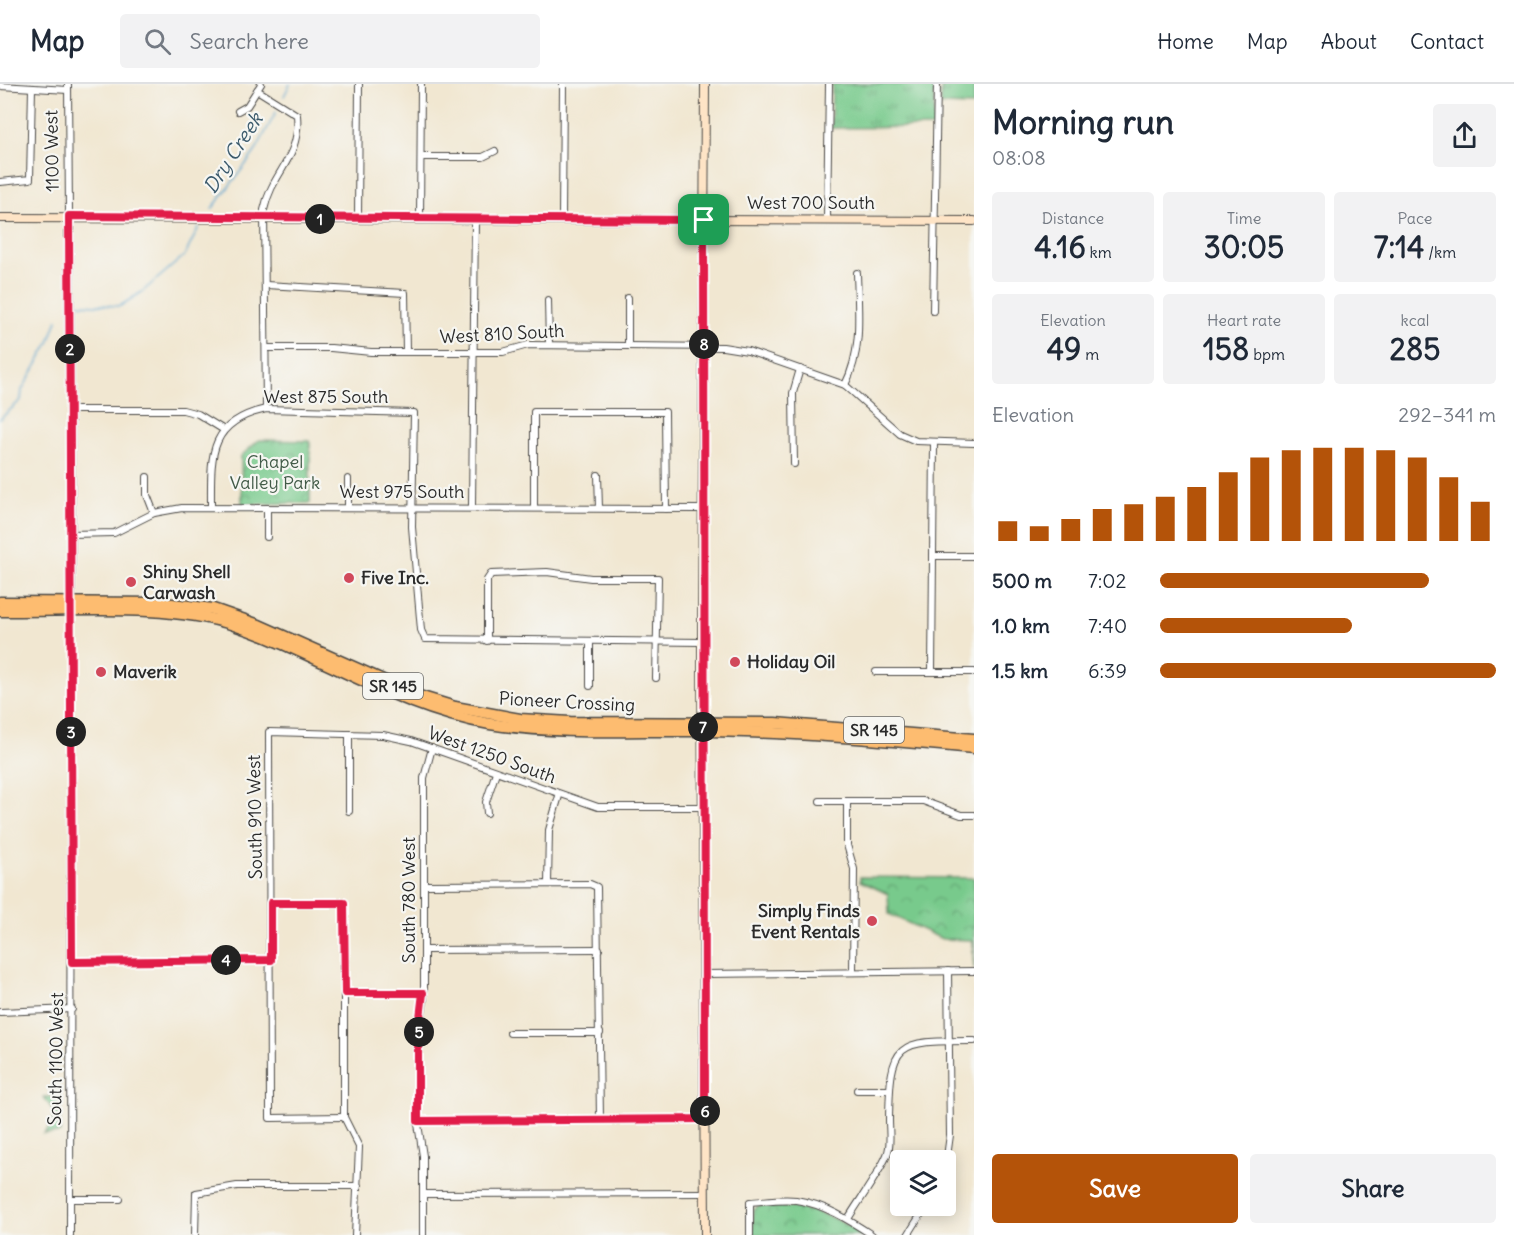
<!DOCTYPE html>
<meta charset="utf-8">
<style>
:root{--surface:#fff;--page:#f2f2f3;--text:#1f2937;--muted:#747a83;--line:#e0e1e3;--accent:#b45309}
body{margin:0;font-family:Delius,sans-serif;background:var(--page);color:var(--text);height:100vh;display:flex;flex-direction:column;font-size:22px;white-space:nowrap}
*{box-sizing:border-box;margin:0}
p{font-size:20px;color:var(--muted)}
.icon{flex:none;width:33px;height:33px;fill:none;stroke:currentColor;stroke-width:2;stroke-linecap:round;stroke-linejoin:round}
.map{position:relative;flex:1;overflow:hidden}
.details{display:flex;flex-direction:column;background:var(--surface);width:540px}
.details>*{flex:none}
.buttons{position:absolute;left:890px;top:1066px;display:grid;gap:12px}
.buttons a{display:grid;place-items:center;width:66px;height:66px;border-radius:6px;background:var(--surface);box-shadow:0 3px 15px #0003;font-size:30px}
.pin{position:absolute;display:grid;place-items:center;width:51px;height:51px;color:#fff;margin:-26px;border-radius:12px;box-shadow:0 3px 9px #0006}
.km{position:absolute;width:30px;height:30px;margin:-15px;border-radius:50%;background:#222;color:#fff;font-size:16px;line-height:30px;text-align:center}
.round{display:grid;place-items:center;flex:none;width:63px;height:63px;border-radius:6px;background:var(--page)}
.headline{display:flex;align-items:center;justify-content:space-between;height:102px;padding:0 18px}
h1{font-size:33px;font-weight:700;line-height:45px}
.stats{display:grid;grid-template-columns:repeat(3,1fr);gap:9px;height:102px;padding:6px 18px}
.stats div{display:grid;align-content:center;border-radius:6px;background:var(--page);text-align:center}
.stats b{font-size:30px;font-weight:700}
.stats small{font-size:16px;font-weight:400}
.stats p{font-size:16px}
.chart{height:168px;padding:12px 18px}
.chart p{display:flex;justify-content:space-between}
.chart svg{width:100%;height:108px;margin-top:6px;stroke:var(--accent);stroke-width:6}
.primary-button{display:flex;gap:12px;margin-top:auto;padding:12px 18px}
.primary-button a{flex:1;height:69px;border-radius:6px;background:var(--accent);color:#fff;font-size:24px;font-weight:700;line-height:69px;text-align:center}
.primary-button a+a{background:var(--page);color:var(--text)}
ul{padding:0 18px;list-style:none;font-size:20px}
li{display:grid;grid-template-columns:96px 72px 1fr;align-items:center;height:45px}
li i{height:15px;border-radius:8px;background:var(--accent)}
header{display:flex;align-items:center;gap:36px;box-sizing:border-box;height:84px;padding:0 30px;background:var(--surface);border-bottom:2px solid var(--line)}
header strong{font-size:28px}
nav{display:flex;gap:33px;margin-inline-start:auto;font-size:21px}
.search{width:420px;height:54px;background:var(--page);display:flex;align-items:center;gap:15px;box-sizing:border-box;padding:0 21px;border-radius:6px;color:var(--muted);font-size:22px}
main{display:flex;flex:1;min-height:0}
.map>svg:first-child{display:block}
</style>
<header>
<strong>Map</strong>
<div class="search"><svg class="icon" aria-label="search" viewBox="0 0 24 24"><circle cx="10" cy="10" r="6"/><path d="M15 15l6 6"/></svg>Search here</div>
<nav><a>Home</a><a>Map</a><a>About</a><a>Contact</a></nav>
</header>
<main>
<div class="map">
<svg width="974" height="1151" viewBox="0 0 974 1151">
<defs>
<pattern id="grass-tufts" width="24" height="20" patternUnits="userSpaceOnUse" patternTransform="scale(1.5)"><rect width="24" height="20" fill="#78ca8c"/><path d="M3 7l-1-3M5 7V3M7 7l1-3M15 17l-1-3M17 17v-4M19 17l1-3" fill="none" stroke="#63a473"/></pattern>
<pattern id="park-crowns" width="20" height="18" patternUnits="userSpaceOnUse" patternTransform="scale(1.5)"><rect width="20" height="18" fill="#78ca8c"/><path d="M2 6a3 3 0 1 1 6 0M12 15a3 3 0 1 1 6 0" fill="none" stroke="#63a473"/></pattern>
</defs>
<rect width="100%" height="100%" fill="#f6f6f2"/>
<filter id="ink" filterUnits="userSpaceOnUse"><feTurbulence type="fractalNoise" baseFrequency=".0167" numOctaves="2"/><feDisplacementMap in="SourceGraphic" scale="12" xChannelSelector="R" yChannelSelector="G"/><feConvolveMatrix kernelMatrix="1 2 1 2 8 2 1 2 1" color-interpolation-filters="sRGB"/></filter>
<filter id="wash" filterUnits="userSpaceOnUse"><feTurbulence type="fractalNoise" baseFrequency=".008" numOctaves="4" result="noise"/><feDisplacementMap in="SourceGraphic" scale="24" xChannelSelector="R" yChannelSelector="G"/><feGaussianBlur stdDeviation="1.35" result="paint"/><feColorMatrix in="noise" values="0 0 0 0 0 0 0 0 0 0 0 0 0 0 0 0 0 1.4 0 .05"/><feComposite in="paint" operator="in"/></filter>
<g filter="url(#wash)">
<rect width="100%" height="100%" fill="#f1e7d1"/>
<!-- grass -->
<g fill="url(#grass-tufts)" stroke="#527a5c" stroke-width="1.5">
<polygon points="832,0 934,0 934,43 831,44"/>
<polygon points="941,0 974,0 974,22 941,21"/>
<polygon points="44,1013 60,1013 60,1049 44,1050 52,1040 53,1026"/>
</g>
<!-- park -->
<g fill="url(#park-crowns)" stroke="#527a5c" stroke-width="1.5">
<polygon points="259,356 310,357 310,419 242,420 241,372"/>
<polygon points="860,793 974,794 974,885 972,856 942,855 889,830 888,810 860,797"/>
<path d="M758,1122C804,1122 825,1127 865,1151H753V1127Z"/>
</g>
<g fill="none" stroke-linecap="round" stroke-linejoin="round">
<!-- stream -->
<g stroke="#56a3cf" stroke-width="1.5">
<polyline points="284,12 290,0"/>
<polyline points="212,125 255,68 276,28"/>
<polyline points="78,220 120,222 142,208 185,171 199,143"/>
<polyline points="0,335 21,316 22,306 49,259 57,236"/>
</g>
</g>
</g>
<g filter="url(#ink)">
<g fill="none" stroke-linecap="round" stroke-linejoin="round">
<defs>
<g id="street">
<polyline points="68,0 69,132"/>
<polyline points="0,2 68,6"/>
<path d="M257,6L297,31C301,75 272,87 264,126L266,325"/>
<polyline points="238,27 247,22 261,0"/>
<polyline points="421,73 483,73 495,67"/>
<polyline points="0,98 30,95 32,4"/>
<polyline points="358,134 359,0"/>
<polyline points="420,135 421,0"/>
<polyline points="562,135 563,0"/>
<polyline points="827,135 829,0"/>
<polyline points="266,201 405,209 406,268"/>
<polyline points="628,214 628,261"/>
<polyline points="548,216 549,261"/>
<polyline points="933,227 937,0"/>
<polyline points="266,264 331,264 371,268 503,268 528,261 723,263 748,267 845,301 900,350 916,357 974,359"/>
<path d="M845,301C863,266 858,227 857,189"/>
<polyline points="70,326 183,326 198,330 224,346"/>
<polyline points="794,380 793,309 800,285"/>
<polyline points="598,391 599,424"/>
<polyline points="147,393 147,411 154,429"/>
<polyline points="348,395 348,423"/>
<polyline points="472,422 475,135"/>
<polyline points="534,423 534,328 665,328 666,425"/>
<path d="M211,424C211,373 207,338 266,325L414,329L412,443L421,546L425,555L702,558"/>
<polyline points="267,424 267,453"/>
<polyline points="71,450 114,449 154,429 182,424 703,425"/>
<polyline points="933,472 974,472"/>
<polyline points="487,557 487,496 491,490 547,488 591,494 658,494 656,594"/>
<polyline points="590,558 590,602"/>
<polyline points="876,588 974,588"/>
<polyline points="932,588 934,358"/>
<polyline points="820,717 923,717 961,731 974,731"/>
<polyline points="847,717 847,761 854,785 853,888"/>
<polyline points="349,727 349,650"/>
<polyline points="487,729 486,718 496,688"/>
<polyline points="548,800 549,746 559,712"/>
<polyline points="424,801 590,800 597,803 600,1036"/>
<polyline points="271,819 344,819 344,1033 359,1063 355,1151"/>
<polyline points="424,866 599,865"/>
<polyline points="72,878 271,876"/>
<polyline points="705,890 974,887"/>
<polyline points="345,909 424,909"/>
<polyline points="0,928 72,925"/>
<polyline points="510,949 600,949"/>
<polyline points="857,1006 889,1006"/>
<polyline points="344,1033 270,1034 269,648 383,651 411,657 598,723 704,723"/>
<polyline points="418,1037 705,1035"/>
<polyline points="945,1087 950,1051 948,887"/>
<polyline points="423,1110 705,1109"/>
<polyline points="70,1115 120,1115"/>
<path d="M848,1135C856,1121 885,1081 888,1068C891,1059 889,1046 889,1036C890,956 896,957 974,957"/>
<polyline points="70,1151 71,528"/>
<polyline points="195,1151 196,1109 237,1102 358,1102"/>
<polyline points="423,1151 423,1072 418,1040 418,955 424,916 424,694 432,664"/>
<path d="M750,1151V1118C765,1117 782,1114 796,1116C824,1120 849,1136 872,1151"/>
<polyline points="908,1151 926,1122"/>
</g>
<g id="secondary">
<polyline points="705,0 702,558 705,1151"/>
<polyline points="69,132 71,522"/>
<polyline points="0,134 974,137"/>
</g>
<g id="highway">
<polyline points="0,518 164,519 213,525 259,541 419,612 455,623 520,635 570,638 775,639 974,655"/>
<path d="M0,527C71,528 167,519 234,541C321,570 397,624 490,640C561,651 633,646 704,647C795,648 884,656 974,664"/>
</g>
</defs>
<!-- street casing -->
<use href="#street" stroke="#494744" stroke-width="8"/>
<!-- secondary casing -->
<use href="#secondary" stroke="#494744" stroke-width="10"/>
<!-- highway casing -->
<use href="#highway" stroke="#494744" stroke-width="13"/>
<!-- street -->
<use href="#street" stroke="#fff" stroke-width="6"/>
<!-- secondary -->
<use href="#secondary" stroke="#fee4c6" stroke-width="8"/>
<!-- highway -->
<use href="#highway" stroke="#fdbc70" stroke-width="10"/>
</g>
</g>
<g fill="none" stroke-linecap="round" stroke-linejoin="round" filter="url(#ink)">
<defs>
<polygon id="route" points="69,132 704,136 705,1035 418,1037 418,950 423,909 345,909 344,819 271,819 271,876 72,878"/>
</defs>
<!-- route casing -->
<use href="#route" stroke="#fff" stroke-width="12"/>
<!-- route -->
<use href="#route" stroke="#e11d48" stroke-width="8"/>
</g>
<!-- markers -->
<g fill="#d1495b" stroke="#f6f6f2" stroke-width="2">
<circle cx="349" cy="494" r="6"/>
<circle cx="131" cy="498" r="6"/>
<circle cx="735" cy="578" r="6"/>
<circle cx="101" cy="588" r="6"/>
<circle cx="872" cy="837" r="6"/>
</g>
<g text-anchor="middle" stroke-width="4.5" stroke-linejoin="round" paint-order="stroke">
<!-- shield labels -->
<g fill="#f6f6f2" stroke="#686867" stroke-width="1.5">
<rect x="363" y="589" width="60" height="26" rx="4.5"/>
<rect x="844" y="633" width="60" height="26" rx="4.5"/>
</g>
<g font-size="16" font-weight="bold" fill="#2b2b2b">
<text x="393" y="608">SR 145</text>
<text x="874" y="652">SR 145</text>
</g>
<!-- street labels -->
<g font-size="18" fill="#2b2b2b" stroke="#f6f6f2">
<text transform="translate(52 67) rotate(-91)" y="6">1100 West</text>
<text x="811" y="125">West 700 South</text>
<text transform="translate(502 250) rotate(-3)" y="6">West 810 South</text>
<text x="326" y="319">West 875 South</text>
<text x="402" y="414">West 975 South</text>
<text transform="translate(567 618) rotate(3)" y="6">Pioneer Crossing</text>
<text transform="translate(492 671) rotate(20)" y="6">West 1250 South</text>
<text transform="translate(255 733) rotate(-91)" y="6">South 910 West</text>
<text transform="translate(409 816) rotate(-90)" y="6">South 780 West</text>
<text transform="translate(56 975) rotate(-89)" y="6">South 1100 West</text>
</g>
<!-- park labels -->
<g font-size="18" fill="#425b48" stroke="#f6f6f2">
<text x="275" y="384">Chapel<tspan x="275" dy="21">Valley Park</tspan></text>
</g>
<!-- poi labels -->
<g font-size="18" font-weight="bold" fill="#2b2b2b" stroke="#f6f6f2" text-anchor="start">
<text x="143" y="494">Shiny Shell<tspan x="143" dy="21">Carwash</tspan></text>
<text x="361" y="500">Five Inc.</text>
<text x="747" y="584">Holiday Oil</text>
<text x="113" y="594">Maverik</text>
<text x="860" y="833" text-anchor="end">Simply Finds<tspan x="860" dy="21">Event Rentals</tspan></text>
</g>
<!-- water labels -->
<g font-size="20" font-style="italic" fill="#3c5b6d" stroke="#f6f6f2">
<text transform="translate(233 69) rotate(-57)" y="7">Dry Creek</text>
</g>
</g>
</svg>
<div class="buttons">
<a><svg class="icon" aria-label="layers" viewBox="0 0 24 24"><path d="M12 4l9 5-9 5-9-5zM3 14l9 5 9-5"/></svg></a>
</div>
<div class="pin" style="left:704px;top:136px;background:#1e9e55"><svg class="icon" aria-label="arrive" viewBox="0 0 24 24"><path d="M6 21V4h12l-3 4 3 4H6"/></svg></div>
<b class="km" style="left:320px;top:135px">1</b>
<b class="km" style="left:70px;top:265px">2</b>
<b class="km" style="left:71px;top:648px">3</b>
<b class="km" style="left:226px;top:876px">4</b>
<b class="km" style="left:419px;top:948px">5</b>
<b class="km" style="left:705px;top:1027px">6</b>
<b class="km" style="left:703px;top:643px">7</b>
<b class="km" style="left:704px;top:260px">8</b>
</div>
<section class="details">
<div class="headline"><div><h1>Morning run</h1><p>08:08</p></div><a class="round"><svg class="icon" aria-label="share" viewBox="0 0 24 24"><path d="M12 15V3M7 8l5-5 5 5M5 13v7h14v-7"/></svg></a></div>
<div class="stats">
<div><p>Distance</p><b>4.16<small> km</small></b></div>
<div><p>Time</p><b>30:05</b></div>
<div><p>Pace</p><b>7:14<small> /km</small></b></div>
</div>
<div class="stats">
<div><p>Elevation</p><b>49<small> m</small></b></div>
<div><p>Heart rate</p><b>158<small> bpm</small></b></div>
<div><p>kcal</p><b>285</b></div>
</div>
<div class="chart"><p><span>Elevation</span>292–341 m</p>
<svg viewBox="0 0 160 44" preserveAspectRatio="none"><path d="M5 44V36M15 44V38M25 44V35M35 44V31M45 44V29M55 44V26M65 44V22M75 44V16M85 44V10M95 44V7M105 44V6M115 44V6M125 44V7M135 44V10M145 44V18M155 44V28"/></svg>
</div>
<ul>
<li><b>500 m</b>7:02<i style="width:80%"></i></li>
<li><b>1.0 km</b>7:40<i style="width:57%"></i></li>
<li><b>1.5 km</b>6:39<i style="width:100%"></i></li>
</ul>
<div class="primary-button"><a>Save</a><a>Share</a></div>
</section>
</main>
